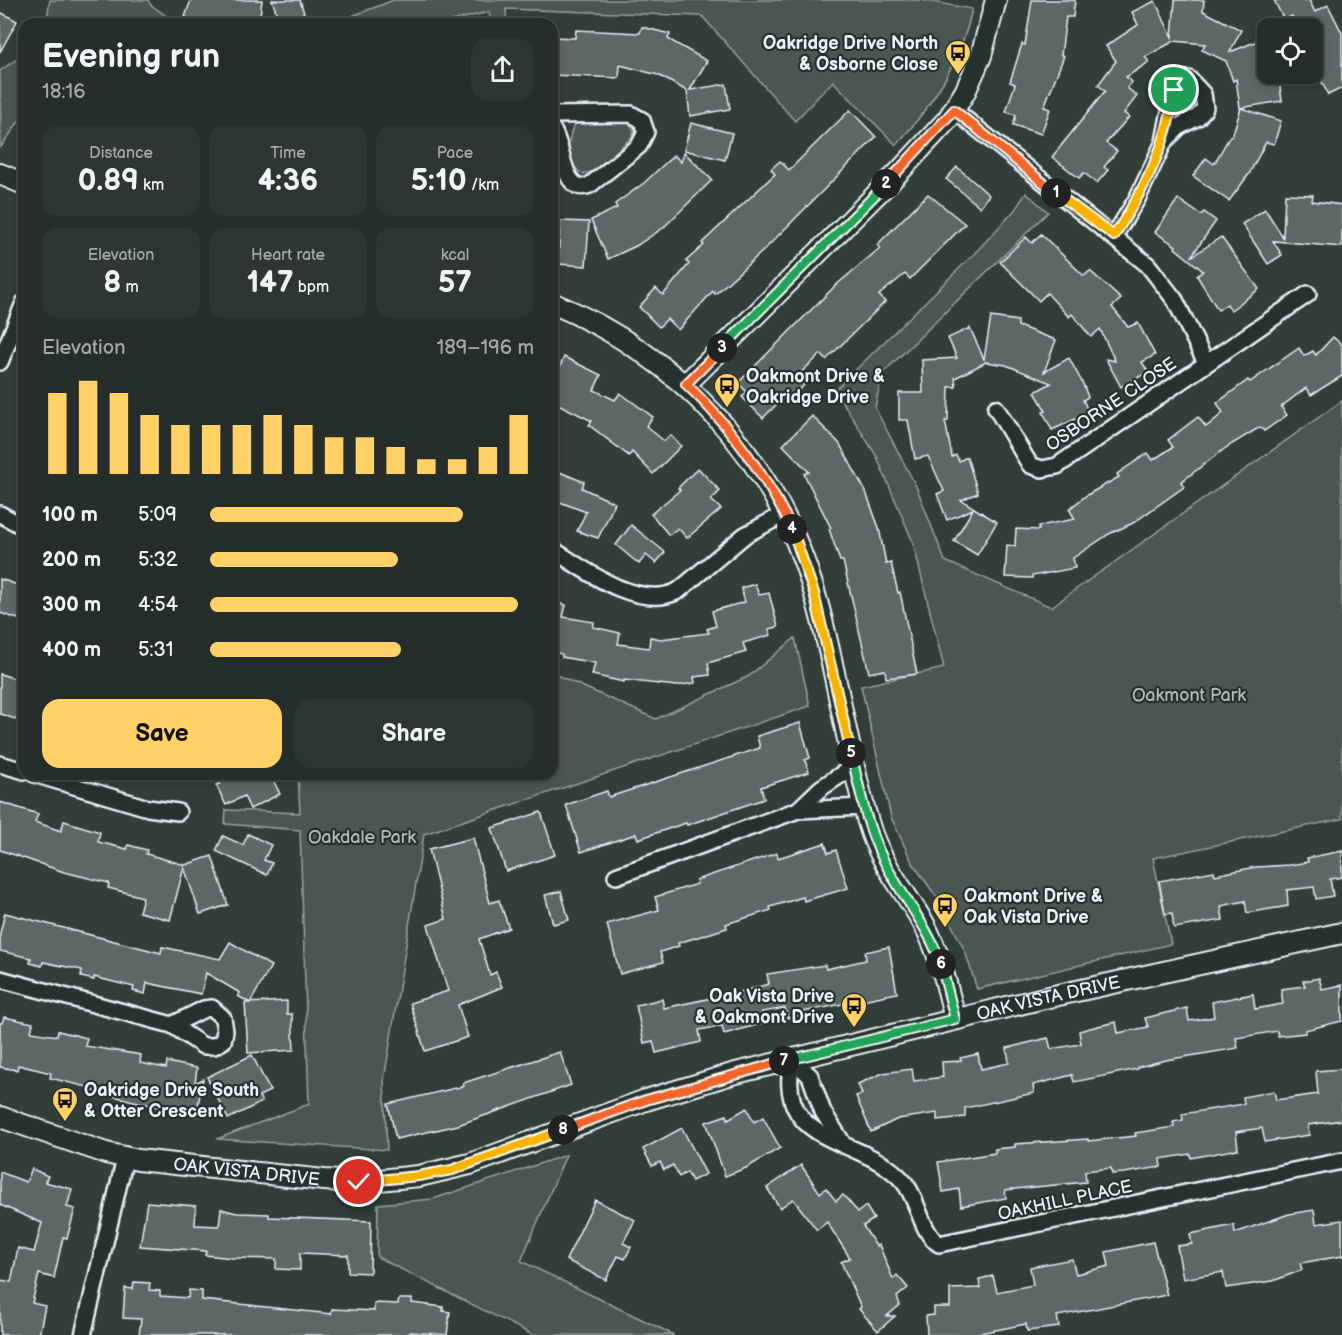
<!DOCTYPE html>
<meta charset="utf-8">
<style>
:root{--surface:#262e2b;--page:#2e3633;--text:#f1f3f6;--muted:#a4a8a9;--line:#424a47;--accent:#ffd166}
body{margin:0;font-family:"Balsamiq Sans",sans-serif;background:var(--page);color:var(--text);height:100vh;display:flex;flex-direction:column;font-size:22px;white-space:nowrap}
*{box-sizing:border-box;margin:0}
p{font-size:20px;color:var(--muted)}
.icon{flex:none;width:33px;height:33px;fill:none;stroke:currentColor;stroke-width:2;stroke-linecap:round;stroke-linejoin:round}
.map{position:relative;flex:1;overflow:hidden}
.panel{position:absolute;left:18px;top:18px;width:540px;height:762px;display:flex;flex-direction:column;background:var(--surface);border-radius:18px;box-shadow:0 3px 9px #0003,0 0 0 2px var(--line)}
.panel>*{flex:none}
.buttons{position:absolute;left:1257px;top:18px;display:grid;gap:12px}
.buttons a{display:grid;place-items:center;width:66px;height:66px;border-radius:12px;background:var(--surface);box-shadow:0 3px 9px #0003,0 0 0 2px var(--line);font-size:30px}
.pin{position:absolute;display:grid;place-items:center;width:51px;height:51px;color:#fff;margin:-26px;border:3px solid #fff;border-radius:50%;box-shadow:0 2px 6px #0007}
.km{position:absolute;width:30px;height:30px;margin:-15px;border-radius:50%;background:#222;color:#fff;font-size:16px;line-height:30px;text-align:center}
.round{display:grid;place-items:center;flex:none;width:63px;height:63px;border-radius:18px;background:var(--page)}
.overview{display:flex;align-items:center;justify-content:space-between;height:102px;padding:0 24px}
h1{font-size:33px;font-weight:700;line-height:45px}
.metrics{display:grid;grid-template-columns:repeat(3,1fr);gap:9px;height:102px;padding:6px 24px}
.metrics div{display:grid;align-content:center;border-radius:15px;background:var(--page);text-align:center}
.metrics b{font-size:30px;font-weight:700}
.metrics small{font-size:16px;font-weight:400}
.metrics p{font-size:16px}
.chart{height:168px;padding:12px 24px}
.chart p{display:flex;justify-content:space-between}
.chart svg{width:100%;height:108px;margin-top:6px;stroke:var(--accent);stroke-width:6}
.primary-button{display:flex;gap:12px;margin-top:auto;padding:12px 24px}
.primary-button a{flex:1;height:69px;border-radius:18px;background:var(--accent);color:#111;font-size:24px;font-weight:700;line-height:69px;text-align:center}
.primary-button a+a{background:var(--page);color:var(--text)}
ul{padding:0 24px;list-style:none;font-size:20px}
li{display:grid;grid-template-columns:96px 72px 1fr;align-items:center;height:45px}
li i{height:15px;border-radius:8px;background:var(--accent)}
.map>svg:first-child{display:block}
</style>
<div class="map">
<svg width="1342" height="1335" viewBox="0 0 1342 1335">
<rect width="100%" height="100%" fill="#323e39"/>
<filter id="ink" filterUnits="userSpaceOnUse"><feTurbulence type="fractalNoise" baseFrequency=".0167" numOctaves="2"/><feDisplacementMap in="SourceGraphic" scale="12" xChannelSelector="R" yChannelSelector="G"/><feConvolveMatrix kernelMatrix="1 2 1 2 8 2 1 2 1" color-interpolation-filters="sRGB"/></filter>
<g filter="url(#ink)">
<!-- green -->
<g fill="#495651" stroke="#98a4a4" stroke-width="1.5">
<polygon points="50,0 148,0 150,4 177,24 46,24"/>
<path d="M394,0H921L972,9C961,62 932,106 896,145L833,81L795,121L702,16L506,9L507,24H491L489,12L439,24H331Z"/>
<polygon points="24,54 24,114 1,147 0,71"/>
<path d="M628,121L634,130L632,137L594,171L583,174C567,166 565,134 577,122Z"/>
<polygon points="1026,193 1048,212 882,374 875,408 916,486 945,561 1051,607 1342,401 1342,819 1153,858 1171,944 977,989 965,951 940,902 912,862 891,817 861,686 944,668 913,542 876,455 835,390 973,255 1014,211"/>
<polygon points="795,638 810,706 424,834 384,1080 387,1150 217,1139 309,1104 300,830 225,824 226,810 300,813 298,774 552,774 552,673 656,719 749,676"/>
<polygon points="566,1155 521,1261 674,1335 533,1335 377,1257 378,1204 433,1199"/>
</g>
<!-- building -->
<g fill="#5c6865" stroke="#e8f1f8" stroke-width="1.5">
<polygon points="191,0 262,0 259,24 205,24 185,17"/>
<polygon points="272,0 300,0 304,13 280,22"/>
<polygon points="1032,0 1075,0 1073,17 1066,17 1061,55 1064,56 1044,107 1050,109 1041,134 1013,125 1016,115 1006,112 1015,84 1010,82 1022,44 1025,45"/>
<polygon points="1175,0 1204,0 1203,11 1241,30 1230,52 1260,40 1268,58 1268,81 1279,79 1282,101 1240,108 1236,79 1233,81 1226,61 1202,50 1205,44 1174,41 1145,57 1149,62 1126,77 1132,82 1127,88 1137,96 1124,113 1129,117 1106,143 1117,151 1104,167 1108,170 1097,183 1084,173 1079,178 1052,157 1105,91 1098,85 1116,61 1106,46 1138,25 1132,12 1155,1 1172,37"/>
<polygon points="1274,0 1309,0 1315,12 1328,5 1342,33 1342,88 1328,95 1316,69 1312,71 1312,28 1298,28 1292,16 1284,20"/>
<polygon points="0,12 17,21 0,52"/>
<polygon points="642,27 670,34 668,39 707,61 690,90 726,84 730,109 690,116 687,91 658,75 620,65 619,78 552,75 552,37 575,38 576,30 640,33"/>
<polygon points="1241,108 1281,121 1274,144 1266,142 1249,174 1229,201 1193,176 1206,158 1214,164 1230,136 1232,137"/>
<polygon points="850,110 876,137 762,252 715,294 713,291 678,330 667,319 659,327 639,307 656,288 663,295 689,264 686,261 704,245 702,243 775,174 771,169 780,161 789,170"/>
<polygon points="691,123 732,133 725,160 684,150"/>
<polygon points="684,152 712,180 663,228 636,246 608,259 591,220 617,208 615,204 644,183 674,155 681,162"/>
<polygon points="957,167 989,195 980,207 946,179"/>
<polygon points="928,194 965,224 910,279 905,274 879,295 885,302 826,360 821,354 796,377 804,385 787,402 783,398 763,418 742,397 747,392 738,383 835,286 880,248 877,245"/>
<polygon points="1285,194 1313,195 1312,201 1342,205 1342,247 1273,241 1282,255 1268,264 1242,224 1265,209 1283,237"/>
<polygon points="1178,199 1201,215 1204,212 1216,221 1191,257 1221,237 1259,289 1231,310 1227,304 1218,310 1197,276 1203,271 1175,248 1176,246 1155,232"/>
<polygon points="560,221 589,222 586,266 558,264"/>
<polygon points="1041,234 1084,276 1090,271 1121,299 1112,307 1128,327 1138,323 1155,355 1142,362 1148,372 1121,387 1106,359 1115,361 1100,329 1091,337 1072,314 1069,317 1047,293 1039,301 1000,262 1026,237 1032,243"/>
<polygon points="991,317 1018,321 1018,326 1056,340 1044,372 1069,358 1083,384 1088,397 1083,400 1089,413 1052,430 1043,412 1046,411 1035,392 1051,383 1006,365 986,362 955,378 956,387 949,387 948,421 945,421 952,457 956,455 959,461 967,457 978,493 961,500 997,522 977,555 954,541 973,509 947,520 937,494 944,491 928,456 915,459 908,420 899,420 899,393 923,393 922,360 957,358 948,338 970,328 984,359"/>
<polygon points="1333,337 1342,345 1342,376 1311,395 1306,388 1281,407 1287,415 1264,431 1260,427 1227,447 1181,482 1184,487 1133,523 1109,534 1073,558 1075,568 1032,576 1032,578 1005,577 1007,545 1015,546 1016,529 1039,530 1039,526 1075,519 1069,509 1087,495 1119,477 1117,474 1148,453 1153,460 1173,447 1168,440 1198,417 1206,427 1223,413 1217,403 1248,380 1250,382 1299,348 1304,356 1313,351 1316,355"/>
<polygon points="564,357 601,375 594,390 615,400 620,393 653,417 646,426 664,441 670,435 681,446 653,474 632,452 629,456 589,425 592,421 552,401 552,369 558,372"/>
<polygon points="812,416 839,443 866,492 879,528 886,564 891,563 898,593 900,592 917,674 886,678 885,670 869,673 843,561 840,561 829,529 831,528 804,474 809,472 783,445"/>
<polygon points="698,468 720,491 711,500 721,509 687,538 678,528 669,535 651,514 680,490 678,488"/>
<polygon points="557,471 584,482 582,488 615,503 598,538 577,531 586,512 552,499 552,483"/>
<polygon points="631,525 665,552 656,563 646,555 639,564 616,545"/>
<polygon points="0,579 24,587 24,621 0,613"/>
<polygon points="755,584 759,595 769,593 778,627 769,629 771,635 743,643 746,652 708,663 710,675 694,677 695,683 676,686 624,680 624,682 592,675 595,663 562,657 562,654 552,652 552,602 566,605 563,617 594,622 593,627 620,633 618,644 649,648 650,637 661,639 709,633 707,629 716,626 712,611 745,602 741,588"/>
<polygon points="0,674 24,681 24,722 0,714"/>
<polygon points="800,723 810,758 805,760 809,772 761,787 764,799 687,825 686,823 638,839 636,834 581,852 566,805 607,791 609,797 760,748 757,736"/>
<polygon points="213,774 270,774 280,794 250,809 244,796 226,805 216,785 220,784"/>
<polygon points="0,802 38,814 35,822 61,831 64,821 100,832 98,842 127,849 128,845 147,850 146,854 185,865 212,856 228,905 200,914 184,867 170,920 139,912 143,897 108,888 109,883 64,872 0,850"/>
<polygon points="541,812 555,855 506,871 492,828"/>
<polygon points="248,834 271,845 264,860 272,863 267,875 216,851 223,836 243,845"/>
<polygon points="473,838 490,903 499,900 509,928 479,939 490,975 496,972 502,987 458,1005 468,1037 425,1051 410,1003 448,991 428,925 446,919 429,849"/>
<polygon points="825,843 828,853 836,850 848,888 804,901 803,897 770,907 771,910 726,924 727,928 678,943 679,946 660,952 663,962 620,974 607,924 659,910 655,897 697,884 696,880 777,853 778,858"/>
<polygon points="1342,851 1342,877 1330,879 1333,896 1316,899 1314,887 1287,890 1288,906 1247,913 1245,901 1221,906 1223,920 1174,928 1172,913 1165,914 1159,881 1214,871 1215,875 1256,867 1290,865 1308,862 1307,858"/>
<polygon points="561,891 569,920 553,924 545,895"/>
<polygon points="5,913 161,953 162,947 220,959 230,942 271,966 250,1003 238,996 240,993 206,973 201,994 147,983 145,994 133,991 134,987 94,977 94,980 81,977 82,970 43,962 42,966 30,963 31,958 0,951 0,933"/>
<polygon points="889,947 897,993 803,1012 804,1015 787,1018 785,1008 762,1012 764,1023 724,1034 722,1026 699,1030 701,1042 656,1053 653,1041 644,1043 636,1005 662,999 664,1008 740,992 769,984 767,974 825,965 826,969 866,960 865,952"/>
<polygon points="1319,978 1322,989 1342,985 1342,1021 1305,1030 1305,1033 1278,1036 1277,1031 1236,1038 1238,1048 1166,1060 1138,1067 1138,1069 1074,1082 1072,1075 1033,1085 1034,1093 965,1108 965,1117 937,1120 937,1113 898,1119 871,1132 856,1096 862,1094 858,1084 883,1073 912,1069 914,1081 943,1077 942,1062 961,1061 960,1058 978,1054 981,1069 1009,1063 1007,1048 1048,1038 1051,1049 1081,1044 1079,1031 1098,1026 1116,1022 1118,1033 1148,1027 1145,1018 1187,1008 1189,1021 1214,1017 1212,1002 1253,994 1255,1009 1283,1004 1281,989 1305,986 1303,981"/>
<polygon points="287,1001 287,1014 292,1014 294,1050 248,1053 245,1003"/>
<polygon points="4,1017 33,1023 31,1032 57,1036 58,1031 87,1038 85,1046 141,1055 140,1063 166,1068 167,1062 197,1068 195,1083 203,1079 196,1116 92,1091 92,1088 50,1078 51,1073 18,1065 17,1070 0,1067 0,1023 2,1023"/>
<polygon points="560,1052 571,1085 458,1125 396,1139 388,1104 464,1086 463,1083"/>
<polygon points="252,1055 270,1091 259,1096 262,1102 228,1119 207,1077"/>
<polygon points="1342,1069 1342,1120 1308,1125 1309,1135 1265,1142 1262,1128 1236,1132 1238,1149 1191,1158 1190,1154 1160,1159 1161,1167 1124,1173 1112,1174 1111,1168 1085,1171 1086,1182 1005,1190 1006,1198 961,1206 959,1189 943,1192 938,1162 995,1153 995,1149 1015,1147 1015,1144 1088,1139 1088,1141 1136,1136 1135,1133 1174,1127 1173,1122 1183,1120 1182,1114 1244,1104 1243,1097 1274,1091 1276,1100 1318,1094 1316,1071"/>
<polygon points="747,1108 754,1122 763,1117 780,1148 746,1168 725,1176 706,1122 727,1115 728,1119"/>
<polygon points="682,1128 706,1174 692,1181 687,1172 679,1177 673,1165 664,1170 660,1162 652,1166 643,1149"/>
<polygon points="801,1165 820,1193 826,1188 836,1201 843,1195 858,1212 866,1206 874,1219 863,1226 876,1246 879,1245 893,1279 897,1275 908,1288 897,1297 900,1305 887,1316 895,1316 878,1331 859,1309 861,1307 841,1262 850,1258 827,1222 817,1230 793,1199 780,1208 767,1188"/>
<polygon points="32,1169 48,1176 45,1182 72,1189 67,1207 75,1209 67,1238 63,1237 54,1278 39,1274 32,1303 45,1306 39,1335 0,1335 0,1280 11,1282 18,1248 34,1252 42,1223 0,1205 0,1172 26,1182"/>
<polygon points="595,1200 635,1220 623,1243 631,1247 625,1259 618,1256 606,1280 566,1260"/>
<polygon points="147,1202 196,1206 195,1225 219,1226 221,1209 237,1213 269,1214 269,1217 371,1221 370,1273 348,1272 348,1255 300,1253 300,1270 276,1269 276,1259 233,1258 205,1255 206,1251 140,1246"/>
<polygon points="1314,1210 1316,1224 1342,1220 1342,1256 1300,1263 1302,1270 1273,1281 1226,1288 1223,1272 1183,1279 1177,1246 1192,1244 1190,1234 1234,1225 1235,1233 1289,1214"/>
<polygon points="1153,1242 1167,1295 1057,1316 1059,1327 1027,1331 1026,1324 970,1335 927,1335 926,1316 934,1315 934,1307 950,1307 950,1289 980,1288 979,1279 993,1276 997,1292 1033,1285 1030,1267 1072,1259 1076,1274 1109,1266 1106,1252"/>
<polygon points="134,1282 150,1283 149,1290 160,1291 160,1296 188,1298 189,1290 202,1291 202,1300 331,1314 332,1309 374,1311 374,1303 398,1304 399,1299 412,1299 412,1303 443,1307 443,1311 450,1312 447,1335 411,1332 406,1335 139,1335 141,1319 123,1318 125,1288 133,1289"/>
</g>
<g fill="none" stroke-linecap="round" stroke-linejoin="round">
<defs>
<g id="minor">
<polyline points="954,110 1148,265 1175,300 1206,363"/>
<path d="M552,115L631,114L642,120L646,132L639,146L590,185C561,196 564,144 552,129"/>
<polyline points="1114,236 1137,199 1164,142 1175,85 1181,79 1189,79 1203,94 1205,108 1198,117 1180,126 1164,142"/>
<polyline points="0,362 24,303"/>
<polyline points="996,408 1030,465 1042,469 1057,466 1308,294"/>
<polyline points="0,514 24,527"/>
<path d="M552,549C583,569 638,611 678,591L745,535L784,514"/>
<polyline points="0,764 24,771"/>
<polyline points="34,774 148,808 178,812"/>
<polyline points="798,810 821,788 854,766"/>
<polyline points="616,876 798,810 864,807"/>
<polyline points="0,979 172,1025 203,1046 214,1046 223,1041 225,1031 223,1018 212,1008 204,1009 172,1025"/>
<path d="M792,1059C774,1149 861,1134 903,1181C919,1199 920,1232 939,1244L1342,1161"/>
<polyline points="792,1059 810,1076 823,1112 842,1142"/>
<polyline points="83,1335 125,1158"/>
</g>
<g id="tertiary">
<polyline points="0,174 24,184"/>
<path d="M552,303C680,356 775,458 814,591C837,668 846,749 869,825C880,863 905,891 924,924C940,954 947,986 955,1019"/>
<polyline points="686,384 898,173 948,119 965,92 981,56 996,0"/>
<path id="s1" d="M0,1117L106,1153L138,1160L324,1180L359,1182L419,1176L470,1164L646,1100L732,1074L1040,999L1342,933"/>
</g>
</defs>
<!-- minor casing -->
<use href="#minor" stroke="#e8f1f8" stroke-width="20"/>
<!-- tertiary casing -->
<use href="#tertiary" stroke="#e8f1f8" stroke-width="24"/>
<!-- minor -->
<use href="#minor" stroke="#26332d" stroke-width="15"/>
<!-- tertiary -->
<use href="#tertiary" stroke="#26332d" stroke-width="20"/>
</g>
</g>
<g fill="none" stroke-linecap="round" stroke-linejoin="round" filter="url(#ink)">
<defs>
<path id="split-1" d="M1056,193L1114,236C1143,191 1169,144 1174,90"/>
<polyline id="split-2" points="886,184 954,110 1056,193"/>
<polyline id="split-3" points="722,348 886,184"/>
<path id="split-4" d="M722,348L686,384C730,426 765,474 792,529"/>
<polyline id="split-5" points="792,529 814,593 851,753"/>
<path id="split-6" d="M851,753C860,789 866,826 883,859C901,896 928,925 941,964"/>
<polyline id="split-7" points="784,1061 955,1019 941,964"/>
<polyline id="split-8" points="563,1130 646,1100 784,1061"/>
<polyline id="split-9" points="359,1182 418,1176 452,1170 563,1130"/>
</defs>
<!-- split-1 casing -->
<use href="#split-1" stroke="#fff" stroke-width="12"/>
<!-- split-2 casing -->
<use href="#split-2" stroke="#fff" stroke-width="12"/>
<!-- split-3 casing -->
<use href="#split-3" stroke="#fff" stroke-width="12"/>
<!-- split-4 casing -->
<use href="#split-4" stroke="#fff" stroke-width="12"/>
<!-- split-5 casing -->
<use href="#split-5" stroke="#fff" stroke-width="12"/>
<!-- split-6 casing -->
<use href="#split-6" stroke="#fff" stroke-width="12"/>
<!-- split-7 casing -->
<use href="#split-7" stroke="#fff" stroke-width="12"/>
<!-- split-8 casing -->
<use href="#split-8" stroke="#fff" stroke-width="12"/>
<!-- split-9 casing -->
<use href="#split-9" stroke="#fff" stroke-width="12"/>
<!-- split-1 -->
<use href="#split-1" stroke="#f5b400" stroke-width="8"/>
<!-- split-2 -->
<use href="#split-2" stroke="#f0652b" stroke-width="8"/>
<!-- split-3 -->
<use href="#split-3" stroke="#22a559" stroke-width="8"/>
<!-- split-4 -->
<use href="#split-4" stroke="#f0652b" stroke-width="8"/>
<!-- split-5 -->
<use href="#split-5" stroke="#f5b400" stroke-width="8"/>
<!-- split-6 -->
<use href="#split-6" stroke="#22a559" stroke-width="8"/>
<!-- split-7 -->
<use href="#split-7" stroke="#22a559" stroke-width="8"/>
<!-- split-8 -->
<use href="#split-8" stroke="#f0652b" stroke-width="8"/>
<!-- split-9 -->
<use href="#split-9" stroke="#f5b400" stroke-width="8"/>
</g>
<!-- icons -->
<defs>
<symbol id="bus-pin" viewBox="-11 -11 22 30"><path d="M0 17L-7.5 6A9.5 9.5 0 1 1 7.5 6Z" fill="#ffd166" stroke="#26332d"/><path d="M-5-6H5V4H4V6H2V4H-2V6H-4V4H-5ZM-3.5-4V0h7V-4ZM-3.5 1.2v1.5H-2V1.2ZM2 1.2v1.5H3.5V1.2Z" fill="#111"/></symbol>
</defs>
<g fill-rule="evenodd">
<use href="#bus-pin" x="943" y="38" width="30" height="40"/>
<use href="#bus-pin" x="712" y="371" width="30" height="40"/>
<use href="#bus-pin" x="930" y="891" width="30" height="40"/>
<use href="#bus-pin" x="839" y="991" width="30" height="40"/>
<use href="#bus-pin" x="50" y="1085" width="30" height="40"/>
</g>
<g text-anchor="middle" stroke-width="4.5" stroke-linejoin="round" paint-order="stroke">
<!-- poi labels -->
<g font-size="18" font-weight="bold" fill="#e8f1f8" stroke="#26332d" text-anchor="start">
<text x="938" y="49" text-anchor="end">Oakridge Drive North<tspan x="938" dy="21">&amp; Osborne Close</tspan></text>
<text x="746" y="382">Oakmont Drive &amp;<tspan x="746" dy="21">Oakridge Drive</tspan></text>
<text x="964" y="902">Oakmont Drive &amp;<tspan x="964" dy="21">Oak Vista Drive</tspan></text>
<text x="834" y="1002" text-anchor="end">Oak Vista Drive<tspan x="834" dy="21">&amp; Oakmont Drive</tspan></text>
<text x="84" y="1096">Oakridge Drive South<tspan x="84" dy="21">&amp; Otter Crescent</tspan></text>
</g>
<!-- street labels -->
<g font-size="18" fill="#e8f1f8" stroke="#26332d">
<text transform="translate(1111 404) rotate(-34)" y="6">OSBORNE CLOSE</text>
<text dy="6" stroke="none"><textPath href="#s1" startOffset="1082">OAK VISTA DRIVE</textPath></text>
<text dy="6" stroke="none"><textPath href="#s1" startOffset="254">OAK VISTA DRIVE</textPath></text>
<text transform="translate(1065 1200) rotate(-12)" y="6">OAKHILL PLACE</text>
</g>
<!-- park labels -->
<g font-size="18" fill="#b0bbbe" stroke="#26332d">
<text x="1189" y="701">Oakmont Park</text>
<text x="362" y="843">Oakdale Park</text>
</g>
</g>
</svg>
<div class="buttons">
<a><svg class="icon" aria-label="locate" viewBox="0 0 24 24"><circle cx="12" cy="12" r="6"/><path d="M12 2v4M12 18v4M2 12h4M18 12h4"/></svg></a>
</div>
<div class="pin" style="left:1174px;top:90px;background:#1e9e55"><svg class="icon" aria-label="arrive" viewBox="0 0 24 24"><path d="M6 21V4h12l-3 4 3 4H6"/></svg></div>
<div class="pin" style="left:359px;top:1182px;background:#d93025"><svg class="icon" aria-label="check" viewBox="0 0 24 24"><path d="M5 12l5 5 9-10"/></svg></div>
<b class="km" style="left:1056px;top:193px">1</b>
<b class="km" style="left:886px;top:184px">2</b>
<b class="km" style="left:722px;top:348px">3</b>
<b class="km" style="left:792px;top:529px">4</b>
<b class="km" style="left:851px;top:753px">5</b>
<b class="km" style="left:941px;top:964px">6</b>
<b class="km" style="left:784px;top:1061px">7</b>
<b class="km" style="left:563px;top:1130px">8</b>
<section class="panel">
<div class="overview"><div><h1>Evening run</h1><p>18:16</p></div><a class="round"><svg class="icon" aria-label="share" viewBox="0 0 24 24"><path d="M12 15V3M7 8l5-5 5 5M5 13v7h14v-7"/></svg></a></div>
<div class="metrics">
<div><p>Distance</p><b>0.89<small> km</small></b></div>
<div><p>Time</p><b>4:36</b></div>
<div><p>Pace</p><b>5:10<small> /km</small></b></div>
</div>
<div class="metrics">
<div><p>Elevation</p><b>8<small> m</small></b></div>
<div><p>Heart rate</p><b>147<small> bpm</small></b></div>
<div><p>kcal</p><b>57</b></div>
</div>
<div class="chart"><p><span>Elevation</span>189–196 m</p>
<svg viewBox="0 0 160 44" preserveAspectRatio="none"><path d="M5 44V11M15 44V6M25 44V11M35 44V20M45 44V24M55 44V24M65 44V24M75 44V20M85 44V24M95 44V29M105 44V29M115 44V33M125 44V38M135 44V38M145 44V33M155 44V20"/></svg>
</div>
<ul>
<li><b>100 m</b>5:09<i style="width:78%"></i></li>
<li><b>200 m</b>5:32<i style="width:58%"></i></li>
<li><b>300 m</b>4:54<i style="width:95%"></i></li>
<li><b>400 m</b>5:31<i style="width:59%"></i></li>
</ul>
<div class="primary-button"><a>Save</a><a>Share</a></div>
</section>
</div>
